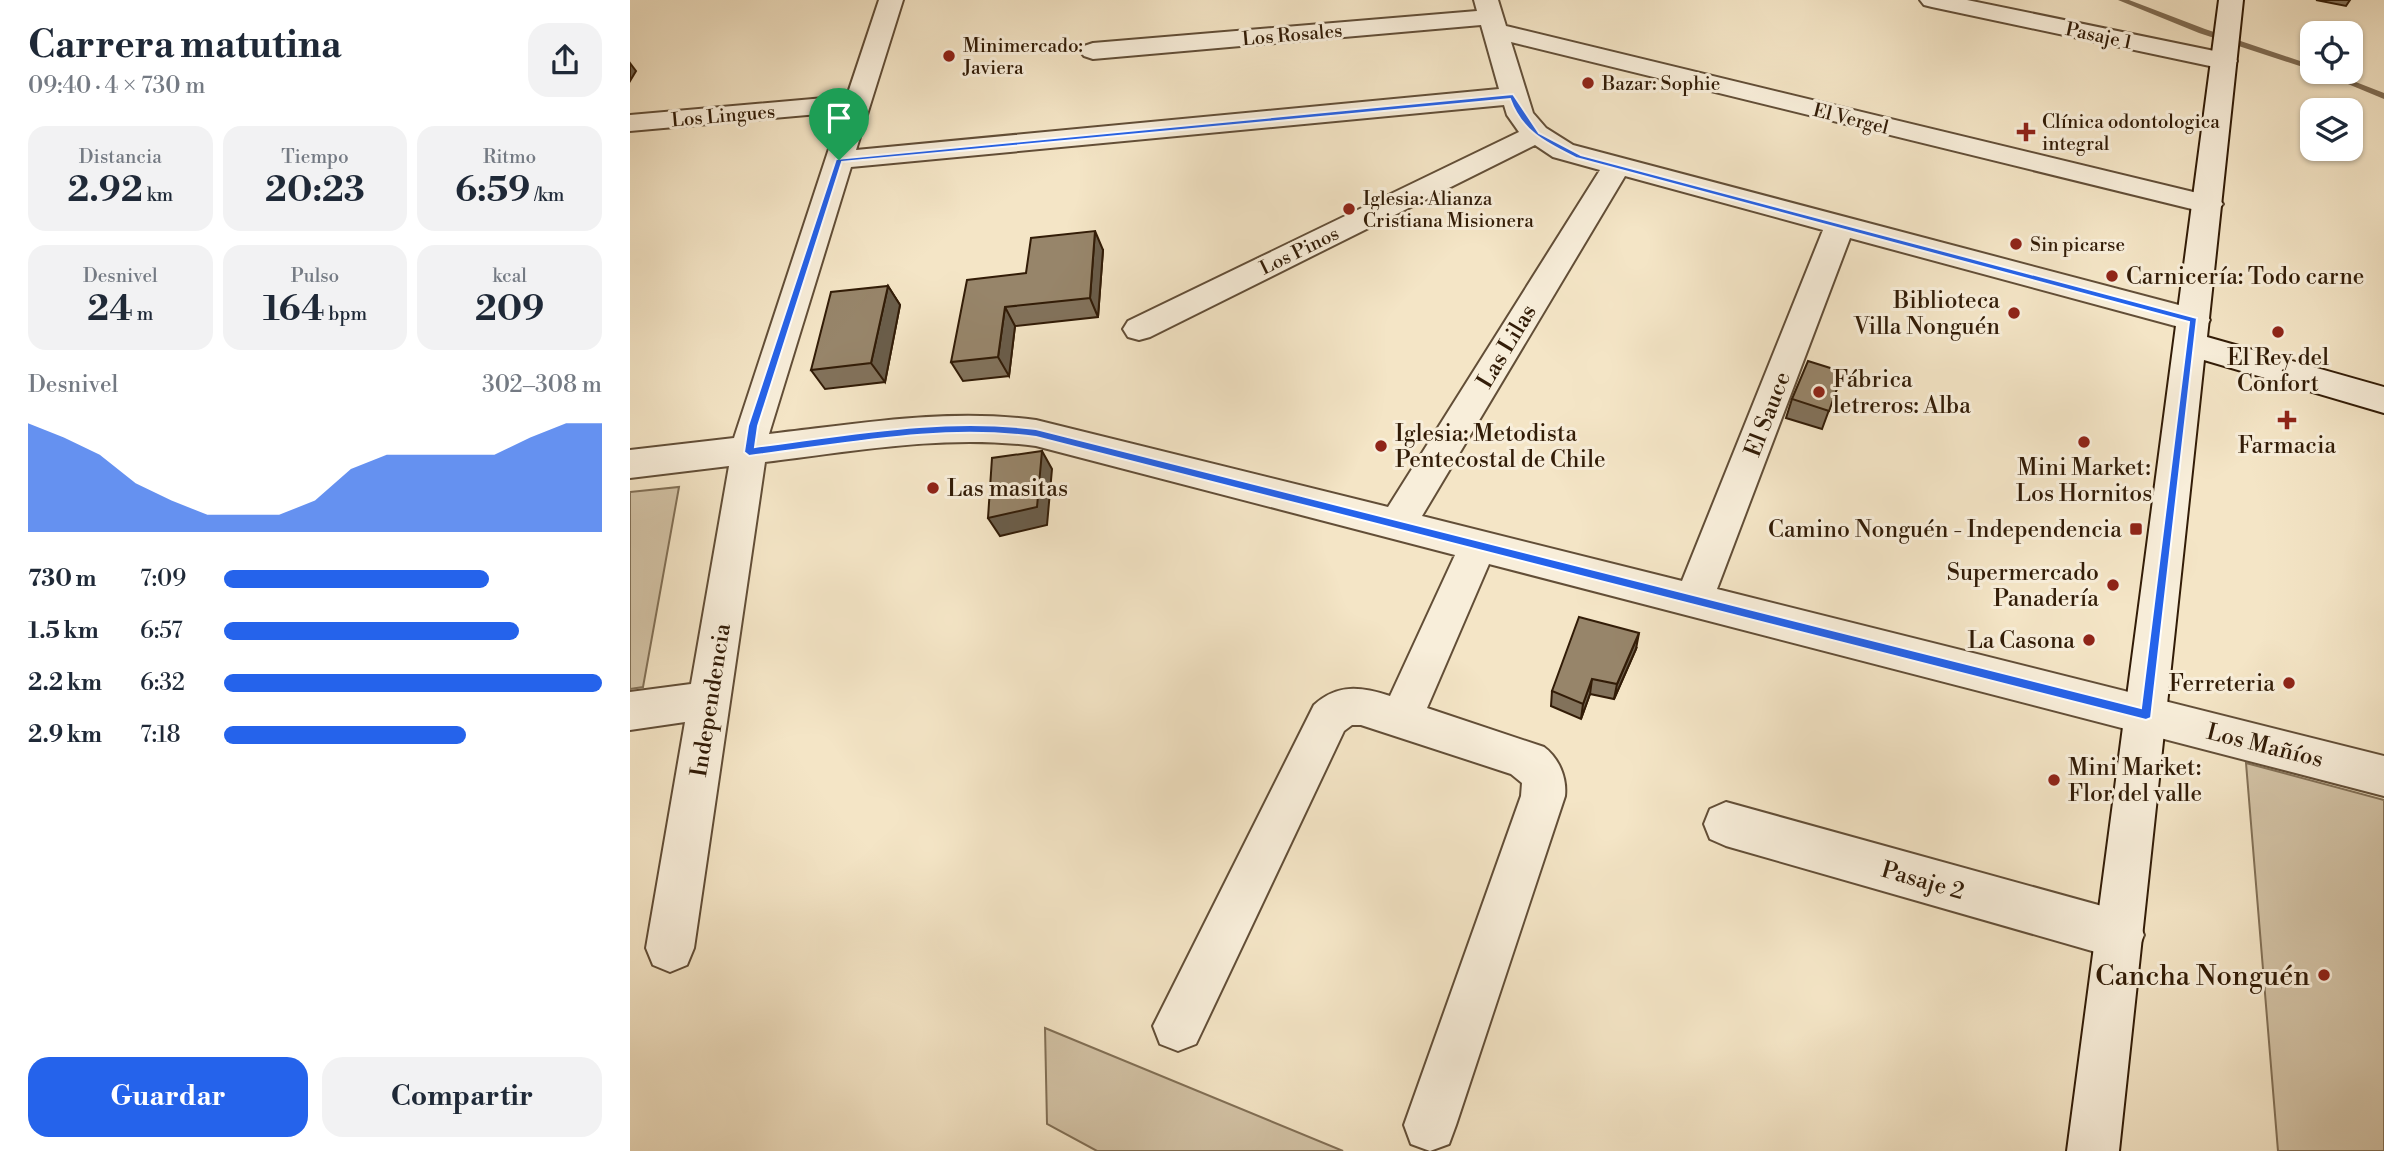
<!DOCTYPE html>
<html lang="es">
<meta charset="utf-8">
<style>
:root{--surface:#fff;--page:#f2f2f3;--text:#1f2937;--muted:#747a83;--accent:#2563eb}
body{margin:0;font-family:"Libre Bodoni",serif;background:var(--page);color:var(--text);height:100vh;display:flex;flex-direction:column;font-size:26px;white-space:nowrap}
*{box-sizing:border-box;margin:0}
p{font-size:23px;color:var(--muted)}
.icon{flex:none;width:38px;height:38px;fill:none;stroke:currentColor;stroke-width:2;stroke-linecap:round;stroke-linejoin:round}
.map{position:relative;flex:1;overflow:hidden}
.panel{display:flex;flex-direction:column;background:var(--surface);width:630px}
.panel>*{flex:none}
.tools{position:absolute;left:1670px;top:21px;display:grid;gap:14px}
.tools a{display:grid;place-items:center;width:63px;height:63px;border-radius:14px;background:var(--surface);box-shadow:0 2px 5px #0004;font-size:35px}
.pin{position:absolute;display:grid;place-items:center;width:60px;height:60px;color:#fff;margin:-72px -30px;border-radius:50% 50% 50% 0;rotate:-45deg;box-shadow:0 0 7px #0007}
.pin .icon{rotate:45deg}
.round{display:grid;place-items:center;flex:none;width:74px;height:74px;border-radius:21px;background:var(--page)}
.overview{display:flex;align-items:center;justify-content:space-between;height:119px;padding:0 28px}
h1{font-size:38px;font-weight:800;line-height:52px}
.metrics{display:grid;grid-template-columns:repeat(3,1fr);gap:10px;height:119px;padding:7px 28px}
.metrics div{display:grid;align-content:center;border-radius:18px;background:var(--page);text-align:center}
.metrics b{font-size:35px;font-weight:800}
.metrics small{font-size:19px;font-weight:400}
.metrics p{font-size:19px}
.chart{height:196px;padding:14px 28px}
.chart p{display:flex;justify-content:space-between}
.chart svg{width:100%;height:126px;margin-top:7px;fill:var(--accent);opacity:.7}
.action{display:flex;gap:14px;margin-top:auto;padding:14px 28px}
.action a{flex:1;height:80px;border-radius:21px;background:var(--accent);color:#fff;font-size:28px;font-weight:800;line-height:80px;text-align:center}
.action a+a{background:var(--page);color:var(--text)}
ul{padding:0 28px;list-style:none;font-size:23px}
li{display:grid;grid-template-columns:112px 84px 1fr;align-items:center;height:52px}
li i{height:18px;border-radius:9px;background:var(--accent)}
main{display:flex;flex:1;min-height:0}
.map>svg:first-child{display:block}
</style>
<main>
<section class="panel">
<div class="overview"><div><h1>Carrera matutina</h1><p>09:40 · 4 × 730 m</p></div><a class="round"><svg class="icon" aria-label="share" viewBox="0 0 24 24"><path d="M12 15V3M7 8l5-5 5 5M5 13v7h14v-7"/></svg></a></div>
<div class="metrics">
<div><p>Distancia</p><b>2.92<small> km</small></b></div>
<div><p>Tiempo</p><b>20:23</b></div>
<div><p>Ritmo</p><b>6:59<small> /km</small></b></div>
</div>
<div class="metrics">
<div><p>Desnivel</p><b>24<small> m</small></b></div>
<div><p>Pulso</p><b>164<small> bpm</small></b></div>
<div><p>kcal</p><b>209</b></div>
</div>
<div class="chart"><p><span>Desnivel</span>302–308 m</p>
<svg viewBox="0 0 160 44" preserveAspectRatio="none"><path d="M0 44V6L10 11L20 17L30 27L40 33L50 38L60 38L70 38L80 33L90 22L100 17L110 17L120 17L130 17L140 11L150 6L160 6V44z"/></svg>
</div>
<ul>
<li><b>730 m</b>7:09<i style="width:70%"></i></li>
<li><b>1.5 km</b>6:57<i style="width:78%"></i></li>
<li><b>2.2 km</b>6:32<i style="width:100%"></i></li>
<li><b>2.9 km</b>7:18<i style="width:64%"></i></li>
</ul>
<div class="action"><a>Guardar</a><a>Compartir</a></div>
</section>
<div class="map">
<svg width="1754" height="1151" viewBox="0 0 1754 1151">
<rect width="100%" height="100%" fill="#f4e5c6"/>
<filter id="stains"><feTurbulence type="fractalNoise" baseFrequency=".00286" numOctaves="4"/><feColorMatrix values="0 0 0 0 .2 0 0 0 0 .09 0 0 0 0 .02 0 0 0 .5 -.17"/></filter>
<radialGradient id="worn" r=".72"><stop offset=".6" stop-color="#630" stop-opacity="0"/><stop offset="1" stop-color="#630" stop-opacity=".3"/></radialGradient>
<!-- green -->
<g fill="#d3c3a6" stroke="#827056" stroke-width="2">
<polygon points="49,487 13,687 0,689 0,492"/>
<polygon points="1616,763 1754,800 1754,1151 1648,1151"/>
<polygon points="415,1028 713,1151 467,1151 417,1124"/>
</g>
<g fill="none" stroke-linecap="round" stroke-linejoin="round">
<!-- stream -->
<g fill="#7f6c53" fill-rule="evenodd">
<polygon points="1488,0 1499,0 1575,29 1682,65 1682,70 1569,33"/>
<polygon points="1689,72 1700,72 1754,93 1754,99"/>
</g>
<defs>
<g id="street">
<path d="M249,0H273L226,150L869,89L851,25L463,59L454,56L450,51L454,46L463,43L847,11L844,0H868L876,26L1588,198L1593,204L1588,210L1578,213L881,42L903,113L916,128L943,145L1564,309L1575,312L1580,320L1575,328L1564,331L1220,238L1087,589L1754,756V796L859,564L797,708L914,747C929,758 937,778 935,796L826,1125L819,1144L800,1151L781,1144L774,1125L891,796L892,783L881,774L731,725H722L714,731L566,1044L548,1051L530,1044L523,1026L684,705C708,683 732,687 760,696L825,555L406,446C315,434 225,451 135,462L64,948L57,965L40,972L23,965L16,948L55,722L0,730V692L61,684L99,466L0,478V450L104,438L211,112L0,131V115L217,96ZM874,105L877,115L889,132L498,321L493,329L498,337L509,340L520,337L905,145L923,157L970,170L758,507L406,420C317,408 228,424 139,434L221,167ZM995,176L1193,230L1052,581L792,516Z"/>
<polygon points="1290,0 1337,0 1594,53 1603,56 1607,61 1603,66 1594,69 1302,7 1294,5"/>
<polygon points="1096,802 1490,911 1507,918 1514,935 1507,952 1490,959 1096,846 1080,839 1074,824 1080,809"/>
</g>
<polygon id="secondary" points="1589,0 1613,0 1577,337 1754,387 1754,413 1574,360 1489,1151 1437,1151"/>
</defs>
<!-- street casing -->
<use href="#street" stroke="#624e37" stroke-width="4"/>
<!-- secondary casing -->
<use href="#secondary" stroke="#321c07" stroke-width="4"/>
<!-- street -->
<use href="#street" fill="#f8eeda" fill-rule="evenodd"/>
<!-- secondary -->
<use href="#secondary" fill="#f8eeda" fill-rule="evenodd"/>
</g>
<!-- wall -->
<g fill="#82725b" stroke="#321c07" stroke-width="2">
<polygon points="1686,0 1720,0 1716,6"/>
<polygon points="473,250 468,317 385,326 379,376 333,381 321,362 396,273"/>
<polygon points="258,286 270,305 255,382 195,389 181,370"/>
<polygon points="1213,372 1192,429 1156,418 1162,399"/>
<polygon points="1006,649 984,699 960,694 951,719 921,706 922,691"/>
</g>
<!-- shaded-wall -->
<g fill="#6a5d4a" stroke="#321c07" stroke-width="2">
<polygon points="0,63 6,71 0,81"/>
<polygon points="465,231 473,250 468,317 460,298"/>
<polygon points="258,286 270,305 255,382 241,363"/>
<polygon points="375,307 385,326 379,376 368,357"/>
<polygon points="412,451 422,469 417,525 370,536 358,518"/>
<polygon points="1009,633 1006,649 984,699 987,684"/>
<polygon points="962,679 960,694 951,719 953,704"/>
</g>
<!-- building -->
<g fill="#97856a" stroke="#321c07" stroke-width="2">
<polygon points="465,231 460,298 375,307 368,357 321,362 337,280 396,273 401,238"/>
<polygon points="258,286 241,363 181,370 201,292"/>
<polygon points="1178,361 1213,372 1199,411 1162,399"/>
<polygon points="412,451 407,507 358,518 362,458"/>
<polygon points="949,617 1009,633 987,684 962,679 953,704 922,691"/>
</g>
<!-- route -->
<path fill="#2563eb" stroke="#fff" stroke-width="2" fill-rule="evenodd" d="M883,94L909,133L951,155L1567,318L1521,718L1516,720L406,437C310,424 215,444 119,456L114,452L118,426L206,159ZM880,99C892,132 916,143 946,158L1559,322L1511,708L406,429C312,417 219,435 125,447L128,426L212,162Z"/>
<!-- markers -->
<g fill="#8f2418" stroke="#f8eeda" stroke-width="2.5">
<circle cx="319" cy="56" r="7"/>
<circle cx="958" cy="83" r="7"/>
<path d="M1392.5 121.5h7v7h7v7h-7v7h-7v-7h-7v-7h7z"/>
<circle cx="719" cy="209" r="7"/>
<circle cx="1386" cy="244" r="7"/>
<circle cx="1482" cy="276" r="7"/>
<circle cx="1384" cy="313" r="7"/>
<circle cx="1648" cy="332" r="7"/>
<circle cx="1189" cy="392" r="7"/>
<path d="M1653.5 409.5h7v7h7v7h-7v7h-7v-7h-7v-7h7z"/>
<circle cx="1454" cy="442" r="7"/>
<circle cx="751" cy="446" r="7"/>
<circle cx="303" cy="488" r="7"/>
<rect x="1499" y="522" width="14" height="14" rx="3.5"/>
<circle cx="1483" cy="585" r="7"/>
<circle cx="1459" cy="640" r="7"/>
<circle cx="1659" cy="683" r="7"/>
<circle cx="1424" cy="780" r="7"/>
<circle cx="1694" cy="975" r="7"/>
</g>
<g text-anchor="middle" stroke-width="6" stroke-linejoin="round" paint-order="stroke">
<!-- far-street labels -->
<g font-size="19" fill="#321c07" stroke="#f8eeda">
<text transform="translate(662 34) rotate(-5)" y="7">Los Rosales</text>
<text transform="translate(1469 35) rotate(12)" y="7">Pasaje 1</text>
<text transform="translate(93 115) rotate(-5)" y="7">Los Lingues</text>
<text transform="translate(1221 118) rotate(14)" y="7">El Vergel</text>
<text transform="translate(669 250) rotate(-26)" y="7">Los Pinos</text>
</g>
<!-- far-poi labels -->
<g font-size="19" fill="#321c07" stroke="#f8eeda" text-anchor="start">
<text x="333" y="52">Minimercado:<tspan x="333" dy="22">Javiera</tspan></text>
<text x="972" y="90">Bazar: Sophie</text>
<text x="1412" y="128">Clínica odontologica<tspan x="1412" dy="22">integral</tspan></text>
<text x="733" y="205">Iglesia: Alianza<tspan x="733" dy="22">Cristiana Misionera</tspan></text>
<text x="1400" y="251">Sin picarse</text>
</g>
<!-- poi labels -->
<g font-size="23" fill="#321c07" stroke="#f8eeda" text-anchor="start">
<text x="1496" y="284">Carnicería: Todo carne</text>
<text x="1370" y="308" text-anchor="end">Biblioteca<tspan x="1370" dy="26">Villa Nonguén</tspan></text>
<text x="1648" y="365" text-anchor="middle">El Rey del<tspan x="1648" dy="26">Confort</tspan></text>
<text x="1203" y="387">Fábrica<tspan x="1203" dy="26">letreros: Alba</tspan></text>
<text x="765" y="441">Iglesia: Metodista<tspan x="765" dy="26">Pentecostal de Chile</tspan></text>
<text x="1657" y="453" text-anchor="middle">Farmacia</text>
<text x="1454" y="475" text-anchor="middle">Mini Market:<tspan x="1454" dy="26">Los Hornitos</tspan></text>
<text x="317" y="496">Las masitas</text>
<text x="1492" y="537" text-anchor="end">Camino Nonguén - Independencia</text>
<text x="1469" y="580" text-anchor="end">Supermercado<tspan x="1469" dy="26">Panadería</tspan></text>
<text x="1445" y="648" text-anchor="end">La Casona</text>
<text x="1645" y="691" text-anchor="end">Ferreteria</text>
<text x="1438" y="775">Mini Market:<tspan x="1438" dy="26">Flor del valle</tspan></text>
</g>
<!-- street labels -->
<g font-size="23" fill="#321c07" stroke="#f8eeda">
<text transform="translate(876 346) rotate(-59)" y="8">Las Lilas</text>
<text transform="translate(1137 414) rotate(-69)" y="8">El Sauce</text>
<text transform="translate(80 700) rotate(-81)" y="8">Independencia</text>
<text transform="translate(1635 745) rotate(14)" y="8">Los Mañíos</text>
<text transform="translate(1293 880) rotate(16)" y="8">Pasaje 2</text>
</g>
<!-- near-poi labels -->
<g font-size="28" fill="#321c07" stroke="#f8eeda" text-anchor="end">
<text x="1680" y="985">Cancha Nonguén</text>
</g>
</g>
<rect width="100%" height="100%" filter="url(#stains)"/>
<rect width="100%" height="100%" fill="url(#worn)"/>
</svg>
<div class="tools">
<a><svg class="icon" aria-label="locate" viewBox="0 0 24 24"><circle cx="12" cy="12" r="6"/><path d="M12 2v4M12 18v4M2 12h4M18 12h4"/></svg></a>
<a><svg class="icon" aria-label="layers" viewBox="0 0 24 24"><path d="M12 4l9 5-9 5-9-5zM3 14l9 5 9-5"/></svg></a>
</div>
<div class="pin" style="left:209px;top:160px;background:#1e9e55"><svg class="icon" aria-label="arrive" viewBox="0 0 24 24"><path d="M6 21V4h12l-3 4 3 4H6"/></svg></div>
</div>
</main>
